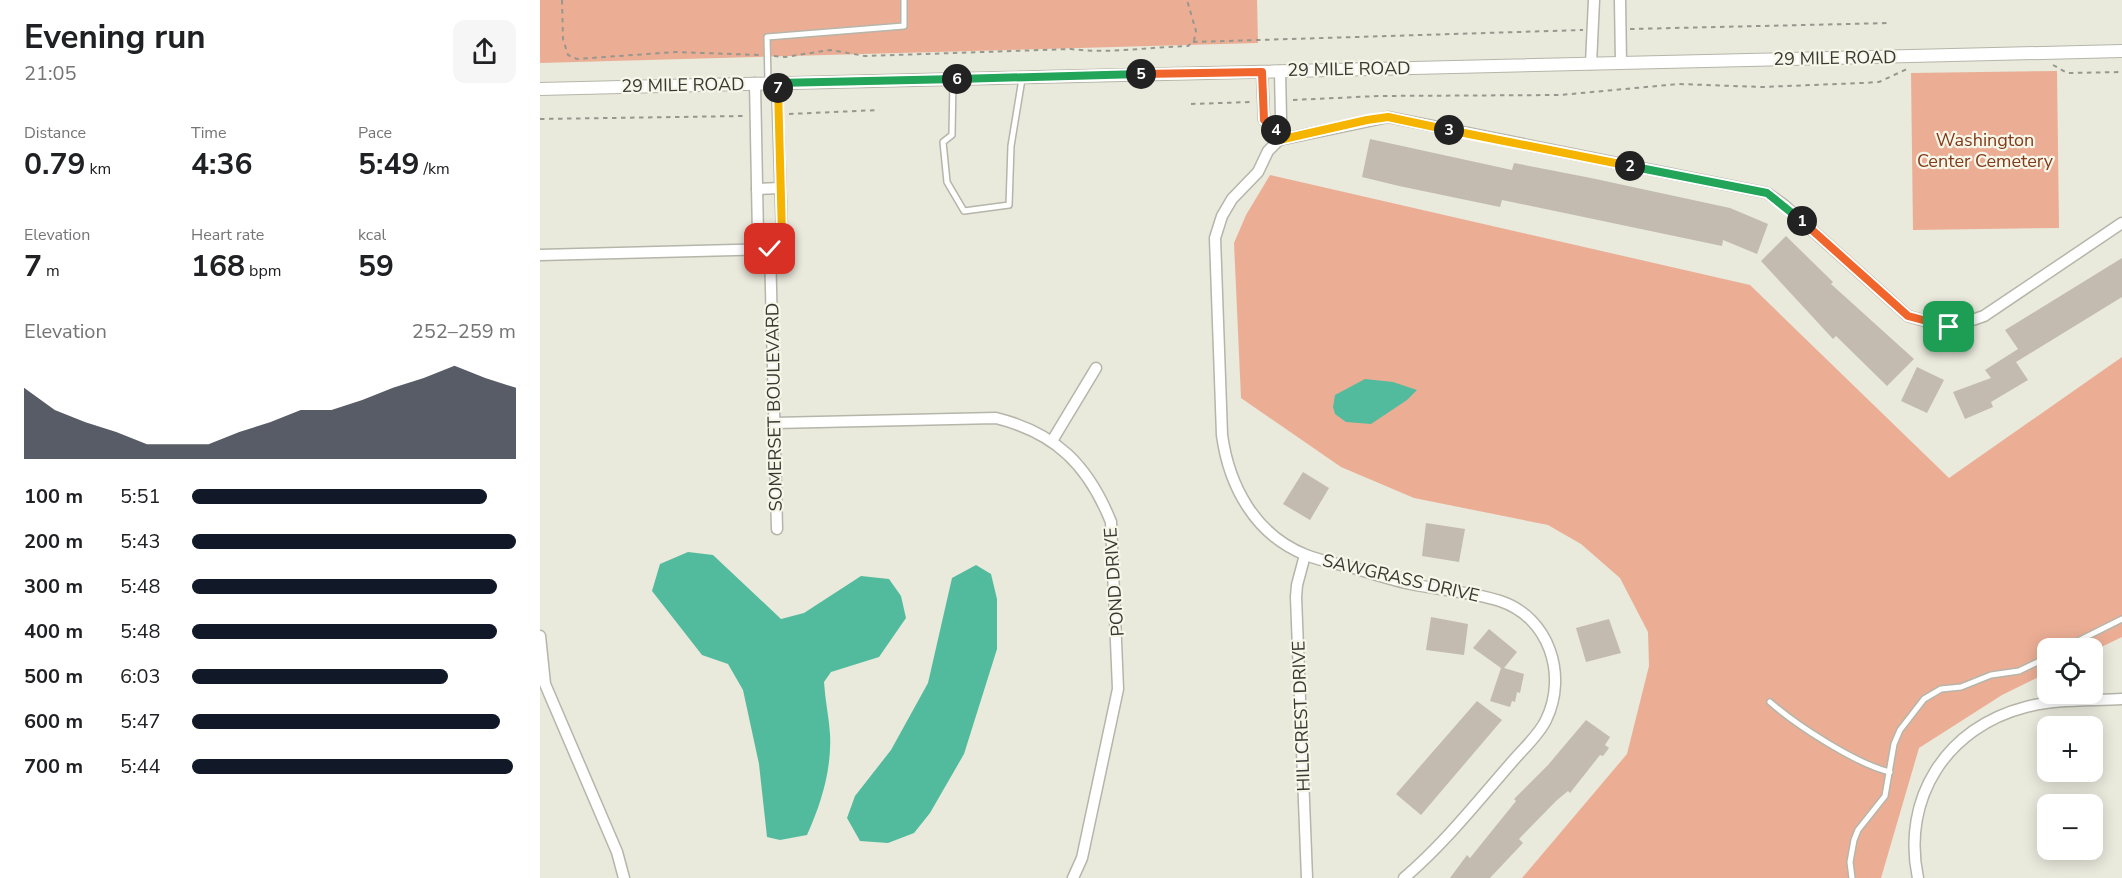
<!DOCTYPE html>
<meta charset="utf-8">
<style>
:root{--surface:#fff;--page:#f6f6f6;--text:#202124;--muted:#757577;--accent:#111827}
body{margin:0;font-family:"Nunito Sans",sans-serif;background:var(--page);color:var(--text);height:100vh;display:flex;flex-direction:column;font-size:22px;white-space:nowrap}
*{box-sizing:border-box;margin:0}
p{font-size:20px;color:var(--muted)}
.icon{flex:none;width:33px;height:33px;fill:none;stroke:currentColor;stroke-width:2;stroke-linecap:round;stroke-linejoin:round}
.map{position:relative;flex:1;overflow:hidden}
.drawer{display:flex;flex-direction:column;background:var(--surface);width:540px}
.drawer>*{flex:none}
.controls{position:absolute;left:1497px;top:638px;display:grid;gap:12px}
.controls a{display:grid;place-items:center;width:66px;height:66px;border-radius:12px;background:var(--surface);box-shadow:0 3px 15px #0003;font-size:30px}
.pin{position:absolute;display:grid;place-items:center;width:51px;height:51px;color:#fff;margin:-26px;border-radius:12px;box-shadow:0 3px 9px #0006}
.km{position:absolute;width:30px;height:30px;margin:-15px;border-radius:50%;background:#222;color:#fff;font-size:16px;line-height:30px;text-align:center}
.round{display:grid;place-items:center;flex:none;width:63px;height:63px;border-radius:12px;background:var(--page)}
.overview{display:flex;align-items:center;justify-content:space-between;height:102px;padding:0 24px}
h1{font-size:33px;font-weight:700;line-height:45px}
.metrics{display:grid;grid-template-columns:repeat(3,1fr);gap:9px;height:102px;padding:6px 24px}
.metrics div{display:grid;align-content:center}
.metrics b{font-size:30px;font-weight:700}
.metrics small{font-size:16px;font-weight:400}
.metrics p{font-size:16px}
.chart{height:168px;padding:12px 24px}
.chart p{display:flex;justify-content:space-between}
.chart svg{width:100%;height:108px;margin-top:6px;fill:var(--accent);opacity:.7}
ul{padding:0 24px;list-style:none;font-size:20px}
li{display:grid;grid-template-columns:96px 72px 1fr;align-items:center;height:45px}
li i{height:15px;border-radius:8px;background:var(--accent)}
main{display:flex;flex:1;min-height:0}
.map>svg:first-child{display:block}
</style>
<main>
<section class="drawer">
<div class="overview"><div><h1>Evening run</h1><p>21:05</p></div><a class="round"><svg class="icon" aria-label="share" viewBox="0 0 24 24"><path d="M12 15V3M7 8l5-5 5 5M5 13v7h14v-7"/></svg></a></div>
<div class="metrics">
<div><p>Distance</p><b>0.79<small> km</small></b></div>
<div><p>Time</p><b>4:36</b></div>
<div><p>Pace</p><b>5:49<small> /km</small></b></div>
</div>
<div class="metrics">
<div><p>Elevation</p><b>7<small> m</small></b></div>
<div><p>Heart rate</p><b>168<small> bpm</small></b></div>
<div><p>kcal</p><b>59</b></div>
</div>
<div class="chart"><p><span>Elevation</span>252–259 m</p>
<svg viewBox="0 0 160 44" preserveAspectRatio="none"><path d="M0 44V15L10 24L20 29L30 33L40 38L50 38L60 38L70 33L80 29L90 24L100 24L110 20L120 15L130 11L140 6L150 11L160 15V44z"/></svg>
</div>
<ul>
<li><b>100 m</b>5:51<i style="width:91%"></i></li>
<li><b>200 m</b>5:43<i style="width:100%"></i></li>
<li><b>300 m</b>5:48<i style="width:94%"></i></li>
<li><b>400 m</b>5:48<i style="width:94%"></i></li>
<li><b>500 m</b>6:03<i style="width:79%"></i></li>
<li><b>600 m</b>5:47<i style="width:95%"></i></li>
<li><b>700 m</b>5:44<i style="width:99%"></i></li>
</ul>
</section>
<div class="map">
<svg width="1582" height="878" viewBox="0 0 1582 878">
<rect width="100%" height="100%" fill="#e9e9dc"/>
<!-- green -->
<g fill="#ebae95">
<polygon points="0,0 717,0 718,43 0,63"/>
<polygon points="1517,71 1519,228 1373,230 1371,73"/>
<polygon points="730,175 1210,285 1409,478 1582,357 1582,637 1553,651 1552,648 1508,648 1507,673 1462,695 1379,748 1341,878 982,878 1087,754 1109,666 1108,632 1080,578 1041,544 1008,525 874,498 801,467 701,398 694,243 706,215"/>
</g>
<!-- water -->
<g fill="#53bb9d">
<polygon points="825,379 853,382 877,390 867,400 831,424 806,422 795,414 793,407 795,395"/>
<path d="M148,552L173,555L241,619L264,613L321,576L349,579L361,596L366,618L339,657L291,672L284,682C285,700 289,717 290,734C292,769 281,804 267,835L240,840L227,837L219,764L203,690L188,664L162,655L112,591L120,564Z"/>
<polygon points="436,565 451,574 457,599 457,649 424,754 390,813 374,833 348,843 320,841 307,818 315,796 351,750 388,683 412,578"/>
</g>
<!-- building -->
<g fill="#c3bbb0">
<polygon points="830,139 972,170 974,163 1051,178 1190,208 1228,224 1217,254 1183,240 1182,246 962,200 960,207 859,186 822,177"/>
<polygon points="1246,236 1293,282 1291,284 1374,359 1347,386 1296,336 1293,339 1221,261"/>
<polygon points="1582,258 1582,297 1476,362 1488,380 1451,402 1453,407 1425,419 1413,392 1451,378 1445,370 1478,349 1465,330"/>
<polygon points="1377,367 1404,380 1387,413 1361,401"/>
<polygon points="763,472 789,488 770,520 743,504"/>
<polygon points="886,523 925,529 919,562 882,556"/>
<polygon points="891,617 928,624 924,655 886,650"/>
<polygon points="1069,619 1081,653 1046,662 1036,628"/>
<polygon points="949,629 977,652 964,668 984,674 980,693 977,692 975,702 972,701 970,707 950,701 961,668 933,648"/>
<polygon points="937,701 962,720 881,815 856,794"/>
<polygon points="1046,720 1070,737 1065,745 1069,748 1063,756 1060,755 1030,793 1028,791 1016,801 979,839 983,843 950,878 910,878 927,855 930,858 976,801 974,799 1008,765"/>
</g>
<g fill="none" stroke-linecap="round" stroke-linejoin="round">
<defs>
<g id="service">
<polyline points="413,79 412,135 403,142 407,182 424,211 469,205 471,146 482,79"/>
<polyline points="228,82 227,37 364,26 364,0"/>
<polyline points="1524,648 1582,619"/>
<path d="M1230,702C1256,725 1316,764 1350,772"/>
<polyline points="1312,878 1310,862 1314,840 1318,830 1345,796 1354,744 1360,730 1384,699 1401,689 1421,687 1451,675 1479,671 1508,657"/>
</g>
<g id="minor">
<polyline points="1080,0 1081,63"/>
<polyline points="1051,64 1054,0"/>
<polyline points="722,72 724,120 735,127 739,140"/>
<polyline points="215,83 218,236 230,249 237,529"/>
<polyline points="735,127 741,119 740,71"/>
<path d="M739,140L728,151L718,172L692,199L682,216L675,238L682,435C689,486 715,535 766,555C781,561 798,564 814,568C833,574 852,580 871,584C900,590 932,592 960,601C1009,617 1028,675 1006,720C999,735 983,749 972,762C937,802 905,843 864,878"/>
<polyline points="739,140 848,117 1227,193 1244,205 1368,316 1409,328 1444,316 1582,223"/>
<polyline points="217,189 240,188"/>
<polyline points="230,249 242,235 237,83"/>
<polyline points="0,255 230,249"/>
<path d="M234,423L456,418C516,433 548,465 571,522L578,689L542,858L533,878"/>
<polyline points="512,441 556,368"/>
<polyline points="765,555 757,585 756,597 767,878"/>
<polyline points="0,636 5,684 77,852 84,878"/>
<path d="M1378,878C1361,798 1407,727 1486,707C1515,699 1551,701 1582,699"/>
</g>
<polyline id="tertiary" points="0,89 1582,51"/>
</defs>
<!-- service casing -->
<use href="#service" stroke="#b5b5a9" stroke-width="8"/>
<!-- minor casing -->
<use href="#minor" stroke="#b5b5a9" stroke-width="13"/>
<!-- tertiary casing -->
<use href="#tertiary" stroke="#b5b5a9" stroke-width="14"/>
<!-- path -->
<g stroke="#97978d" stroke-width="2" stroke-dasharray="4.5 4.5" stroke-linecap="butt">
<polyline points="22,0 23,39 28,55 37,59 135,52 220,55"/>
<polyline points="1090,29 1351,23"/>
<polyline points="653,42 1043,30"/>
<path d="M234,56L245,57L290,50L325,56L531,49C569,54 609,47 648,46L654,41L656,31L647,0"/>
<polyline points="1513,65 1527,73 1582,72"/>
<polyline points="753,100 838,96 1020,95 1139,84 1222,87 1322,83 1339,82 1367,69"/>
<polyline points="651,104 711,102"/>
<polyline points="249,114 339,110"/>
<polyline points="0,119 204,116"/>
</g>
<!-- service -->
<use href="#service" stroke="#fff" stroke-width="5"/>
<!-- minor -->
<use href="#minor" stroke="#fff" stroke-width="10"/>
<!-- tertiary -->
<use href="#tertiary" stroke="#fff" stroke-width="12"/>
</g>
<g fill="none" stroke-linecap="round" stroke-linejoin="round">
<defs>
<polyline id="split-1" points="1262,221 1368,316 1409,327"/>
<polyline id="split-2" points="1090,166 1227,193 1262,221"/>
<polyline id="split-3" points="909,130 1090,166"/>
<polyline id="split-4" points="736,130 739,140 827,120 848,117 909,130"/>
<polyline id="split-5" points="601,74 722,72 724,120 736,130"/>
<polyline id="split-6" points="417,79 601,74"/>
<polyline id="split-7" points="238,88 237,83 417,79"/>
<polyline id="split-8" points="230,249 242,235 238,88"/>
</defs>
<!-- split-1 casing -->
<use href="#split-1" stroke="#fff" stroke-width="12"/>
<!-- split-2 casing -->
<use href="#split-2" stroke="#fff" stroke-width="12"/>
<!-- split-3 casing -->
<use href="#split-3" stroke="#fff" stroke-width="12"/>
<!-- split-4 casing -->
<use href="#split-4" stroke="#fff" stroke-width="12"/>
<!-- split-5 casing -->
<use href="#split-5" stroke="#fff" stroke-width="12"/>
<!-- split-6 casing -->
<use href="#split-6" stroke="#fff" stroke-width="12"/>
<!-- split-7 casing -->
<use href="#split-7" stroke="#fff" stroke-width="12"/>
<!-- split-8 casing -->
<use href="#split-8" stroke="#fff" stroke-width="12"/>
<!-- split-1 -->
<use href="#split-1" stroke="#f0652b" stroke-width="8"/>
<!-- split-2 -->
<use href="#split-2" stroke="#22a559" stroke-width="8"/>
<!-- split-3 -->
<use href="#split-3" stroke="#f5b400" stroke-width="8"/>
<!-- split-4 -->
<use href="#split-4" stroke="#f5b400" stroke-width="8"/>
<!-- split-5 -->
<use href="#split-5" stroke="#f0652b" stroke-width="8"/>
<!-- split-6 -->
<use href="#split-6" stroke="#22a559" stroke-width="8"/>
<!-- split-7 -->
<use href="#split-7" stroke="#22a559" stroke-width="8"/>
<!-- split-8 -->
<use href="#split-8" stroke="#f5b400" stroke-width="8"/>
</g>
<g text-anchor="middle" stroke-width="4.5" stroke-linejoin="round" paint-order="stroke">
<!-- street labels -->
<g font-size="18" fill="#393934" stroke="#f6f6e9">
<text transform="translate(1295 58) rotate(-1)" y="6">29 MILE ROAD</text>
<text transform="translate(809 69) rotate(-1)" y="6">29 MILE ROAD</text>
<text transform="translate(143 85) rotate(-1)" y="6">29 MILE ROAD</text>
<text transform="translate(234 407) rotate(-91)" y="6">SOMERSET BOULEVARD</text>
<text transform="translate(861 578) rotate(13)" y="6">SAWGRASS DRIVE</text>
<text transform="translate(574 582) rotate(-94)" y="6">POND DRIVE</text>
<text transform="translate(761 716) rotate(-92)" y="6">HILLCREST DRIVE</text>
</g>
<!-- park labels -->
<g font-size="18" fill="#823a1a" stroke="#f6f6e9">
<text x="1445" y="146">Washington<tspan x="1445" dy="21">Center Cemetery</tspan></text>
</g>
</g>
</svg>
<div class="controls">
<a><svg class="icon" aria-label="locate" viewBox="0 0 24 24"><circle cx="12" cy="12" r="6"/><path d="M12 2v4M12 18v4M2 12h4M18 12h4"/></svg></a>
<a>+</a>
<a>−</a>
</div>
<div class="pin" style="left:1409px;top:327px;background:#1e9e55"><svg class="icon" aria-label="arrive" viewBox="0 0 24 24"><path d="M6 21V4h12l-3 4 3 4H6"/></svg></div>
<div class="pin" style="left:230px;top:249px;background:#d93025"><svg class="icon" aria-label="check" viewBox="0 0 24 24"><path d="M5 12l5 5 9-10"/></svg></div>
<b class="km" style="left:1262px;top:221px">1</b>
<b class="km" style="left:1090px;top:166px">2</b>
<b class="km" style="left:909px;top:130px">3</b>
<b class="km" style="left:736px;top:130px">4</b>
<b class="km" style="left:601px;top:74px">5</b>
<b class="km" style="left:417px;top:79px">6</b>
<b class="km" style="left:238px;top:88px">7</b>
</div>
</main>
